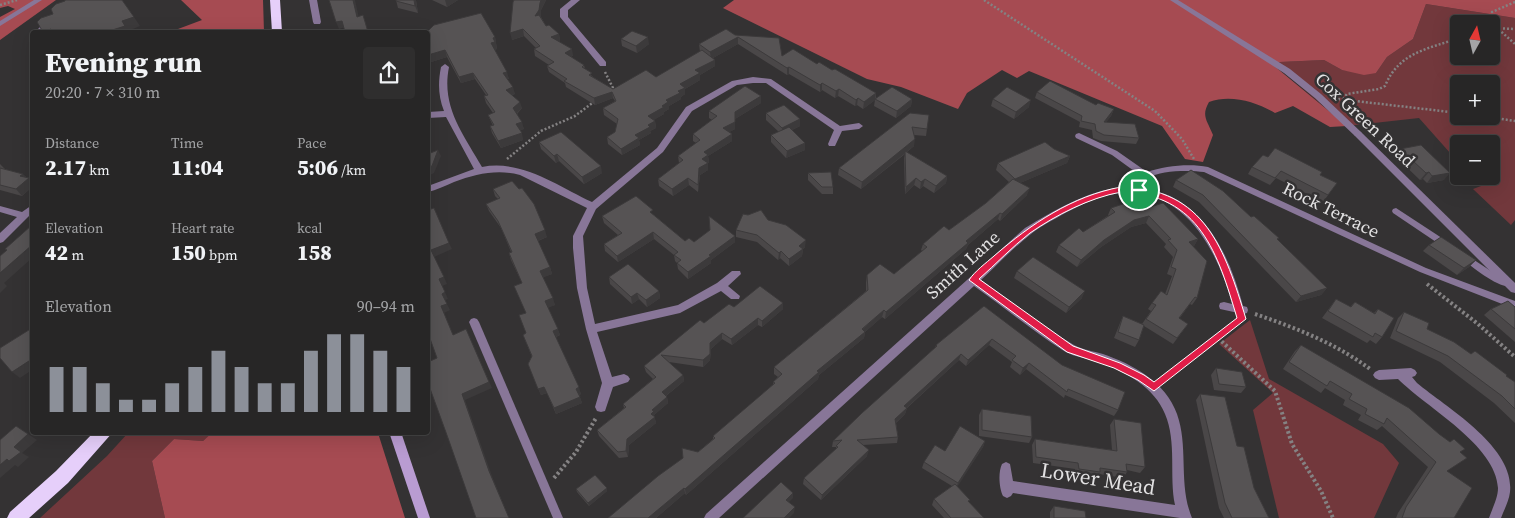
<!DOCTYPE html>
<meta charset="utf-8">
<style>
:root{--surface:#272626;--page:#2f2e2e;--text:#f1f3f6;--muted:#a4a5a7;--line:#434343;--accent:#8c9099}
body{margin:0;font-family:"Source Serif 4",serif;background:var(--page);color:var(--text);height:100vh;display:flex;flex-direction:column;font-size:19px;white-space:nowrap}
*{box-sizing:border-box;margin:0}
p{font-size:16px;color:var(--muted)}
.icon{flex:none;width:28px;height:28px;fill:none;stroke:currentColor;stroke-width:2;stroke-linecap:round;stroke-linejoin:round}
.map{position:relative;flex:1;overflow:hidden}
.sheet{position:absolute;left:30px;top:30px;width:400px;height:405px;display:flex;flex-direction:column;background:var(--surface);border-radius:5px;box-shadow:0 5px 20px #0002,0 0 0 1px var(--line)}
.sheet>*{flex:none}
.needle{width:32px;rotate:8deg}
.buttons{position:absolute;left:1450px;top:15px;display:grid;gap:10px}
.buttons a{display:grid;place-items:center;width:50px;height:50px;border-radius:5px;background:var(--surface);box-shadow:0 5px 20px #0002,0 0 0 1px var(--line);font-size:25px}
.pin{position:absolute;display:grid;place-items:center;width:42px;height:42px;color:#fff;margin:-21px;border:2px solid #fff;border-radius:50%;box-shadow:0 1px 5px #0007}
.round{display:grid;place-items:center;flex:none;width:52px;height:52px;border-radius:5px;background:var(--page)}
.headline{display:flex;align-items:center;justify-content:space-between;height:85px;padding:0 15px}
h1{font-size:28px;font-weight:800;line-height:38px}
.figures{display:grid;grid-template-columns:repeat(3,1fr);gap:8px;height:85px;padding:5px 15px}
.figures div{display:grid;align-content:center}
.figures b{font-size:21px;font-weight:800}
.figures small{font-size:14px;font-weight:400}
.figures p{font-size:14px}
.chart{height:140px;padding:10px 15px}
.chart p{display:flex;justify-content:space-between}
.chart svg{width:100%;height:90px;margin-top:5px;stroke:var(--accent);stroke-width:6}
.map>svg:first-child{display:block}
</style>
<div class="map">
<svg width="1515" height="518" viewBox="0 0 1515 518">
<rect width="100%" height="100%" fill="#343233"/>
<!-- green -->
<g fill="#72383c" fill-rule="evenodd">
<path d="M1426,4L1515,18V220L1511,225L1473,189L1481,186L1472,176H1491V144H1459V163L1419,118L1347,126L1286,74L1272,65L1280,62L1324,60L1342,70L1376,73L1387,57L1413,39ZM1459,24H1491V56H1459ZM1459,84H1491V116H1459Z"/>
<polygon points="1250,320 1269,379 1383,444 1399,463 1374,518 1279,518 1253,410 1273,393 1219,344"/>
<polygon points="128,433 213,433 203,441 174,439 152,461 165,518 40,518 107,456"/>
</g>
<!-- forest -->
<g fill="#a64b52">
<polygon points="0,0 56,0 0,40 0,17 15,9 8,6 0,8"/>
<polygon points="181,0 263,0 264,32 170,32 202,20"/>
<path d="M734,0H1515V18L1426,4L1413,39L1387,57L1376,73L1364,75L1342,70L1324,60L1280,62L1273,65L1347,126L1330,127L1293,106L1275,113C1256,102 1231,94 1209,102C1201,116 1207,120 1213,135L1203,162L1185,159L1162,126L1029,71L1017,78L1002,70L967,93L958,109L901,87L867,79L723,8Z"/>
<polygon points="213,432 378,433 405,518 165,518 152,461 174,439 203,441"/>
</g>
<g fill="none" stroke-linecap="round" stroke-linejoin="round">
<!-- path-far1 -->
<g stroke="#848283" stroke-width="2.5" stroke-dasharray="2 2" stroke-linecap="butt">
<polyline points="984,0 1155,111 1182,139 1194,159"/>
<polyline points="1515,2 1492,12 1496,27 1515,44"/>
<polyline points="0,5 17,0"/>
<polyline points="1491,28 1515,29"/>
<polyline points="605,72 613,88 610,90"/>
<polyline points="1338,99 1459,113"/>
<path d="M1343,99L1347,94L1379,89L1385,86C1399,52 1428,49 1459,38"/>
<polyline points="1482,116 1515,121"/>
<polyline points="507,159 541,131 575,116 595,101"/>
</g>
<!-- path -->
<g stroke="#848283" stroke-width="4" stroke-dasharray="2.5 2.5" stroke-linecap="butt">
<polyline points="1427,284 1478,324 1515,357"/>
<path d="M1255,314C1296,328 1335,343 1370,369"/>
<polyline points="1218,338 1275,391 1292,444 1321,491 1333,518"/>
<polyline points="1162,381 1240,321"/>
<polyline points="554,478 576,452 596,418"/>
</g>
<!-- service -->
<g fill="#887698" fill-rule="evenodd">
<polygon points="34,0 42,0 0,26 0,21"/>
<polygon points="1170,0 1178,0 1290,69 1321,94 1361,132 1362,134 1361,136 1355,136 1315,98 1284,73"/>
<polygon points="49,19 52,21 41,32 35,32 47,20"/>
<path d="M1079,133L1117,151L1147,172C1165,166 1189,163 1208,167L1426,268L1515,301V309L1420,272L1204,172C1191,170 1159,170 1149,178C1145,181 1144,188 1142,192H1136L1135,190L1141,176L1112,155L1076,138L1075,136L1076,134Z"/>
<polygon points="1396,208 1451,244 1452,246 1451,248 1445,248 1393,213 1392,211 1393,209"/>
<path d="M1465,254L1500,277L1512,282L1513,284L1512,286C1498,289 1473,267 1462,259L1461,257L1462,255Z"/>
<polygon points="474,318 477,319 479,322 563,518 553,518 469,322 471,319"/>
</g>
<!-- minor -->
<g fill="#887698" fill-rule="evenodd">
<polygon points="309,0 317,0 321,22 320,24 314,24 313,22"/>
<polygon points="571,0 580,0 568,10 568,17 606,62 606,66 600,66 560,17 560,9"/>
<path d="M445,64L449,67C441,107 463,134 482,167C521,159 558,186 592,202L657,148L686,107L732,81L753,77L771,79L840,126L859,123L863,126L859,129L842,131L835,146H829L828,144L834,130L766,83H753L737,85L692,111L663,152L596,209L583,236L587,288L595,324L678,305L717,283L732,271H740L741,274L728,286L740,296L739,299H731L721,291L680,313L597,332L612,377L624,374L628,376L630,379L628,382L613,387L605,411L601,412L597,411L595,407L602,383L586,329L577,288L573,248V236L587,208L520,175C497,169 476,174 454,182C445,186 436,190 428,192V186L474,169L446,117L428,118V112L444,111C438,96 438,82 441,67Z"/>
<polygon points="1358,131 1361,132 1515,283 1515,293 1511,292 1355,136 1354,134 1355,132"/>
<path d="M1121,187C1138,188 1155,189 1170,196C1212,216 1232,264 1243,306L1247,307L1248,310L1247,313L1243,314L1220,309L1219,306L1220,303L1224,302L1232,304C1217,246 1179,180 1109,195C1095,198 1081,205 1067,212C1055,219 1042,225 1031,234C1013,248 997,265 981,280C1011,301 1041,327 1074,345C1083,350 1093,351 1103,354C1132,364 1166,382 1177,414C1189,448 1178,484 1192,518H1180L1013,493L1011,496L1007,498L1003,496C999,488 998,472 1002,464L1006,462L1010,464L1013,481L1175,505C1169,476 1177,442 1165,414C1155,388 1125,371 1101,363C1089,358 1076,358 1064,351C1033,331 1004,307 974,286L719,518H704L706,514L1025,228C1055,210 1085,192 1121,187Z"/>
<polygon points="32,205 32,213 3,242 0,243 0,233 17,217 0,212 0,206 22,212"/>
<path d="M1411,368L1415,370L1417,373L1415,376L1412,377L1417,383C1447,408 1515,447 1510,492C1509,501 1504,510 1501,518H1489C1492,509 1498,498 1498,488C1496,445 1427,408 1398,379L1379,380L1375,378L1373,375L1375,372L1379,370Z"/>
</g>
<!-- secondary -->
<polygon fill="#b99cd2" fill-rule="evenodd" points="389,432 401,432 430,518 418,518"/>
<!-- trunk -->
<g fill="#e6cffa" fill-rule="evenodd">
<polygon points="270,0 280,0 282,32 272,32"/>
<polygon points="94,432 113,432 68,483 29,518 7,518 10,512 56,471"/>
</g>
</g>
<!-- wall -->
<g fill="#4a4748">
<polygon points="396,0 416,0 418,13 398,8"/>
<polygon points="432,0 458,0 447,7"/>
<polygon points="514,0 546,0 541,10 541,17 546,26 559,34 560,41 559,42 573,55 571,57 584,65 585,69 593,77 613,89 656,77 700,52 699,44 735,35 782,56 817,64 832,70 876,93 876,99 912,99 911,106 896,118 874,106 875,100 863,109 857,105 855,106 838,96 835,98 822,90 820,92 789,74 787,75 738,44 713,58 715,66 700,75 700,80 685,89 685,94 681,97 681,99 669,106 669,109 664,112 664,114 653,120 655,121 656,128 650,131 651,133 639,140 640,145 622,155 608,144 607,137 615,132 617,124 604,115 603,108 615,101 613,98 595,105 566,87 565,83 549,72 547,66 549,65 535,56 534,49 536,48 524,36 512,40"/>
<polygon points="427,32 495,37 497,49 494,50 509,79 507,79 515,94 512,95 522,108 517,114 524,129 520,130 523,140 501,148 492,133 490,126 493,126 488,115 493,113 486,103 484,96 486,95 475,79 461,83 447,57 428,63"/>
<polygon points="621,39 649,44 637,53 622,46"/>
<polygon points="1037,92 1114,109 1111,116 1106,122 1139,138 1136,144 1101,141 1093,138 1092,130 1079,127 1080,122 1035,98"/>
<polygon points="993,99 1029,107 1014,119 991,106"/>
<polygon points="761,103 735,119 735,129 729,132 732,134 732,141 708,156 709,162 708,163 708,170 700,175 698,192 689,185 673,196 659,186 658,179 679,163 678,156 696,143 693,141 693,134 712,120 709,118 709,111"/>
<polygon points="766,113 800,126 792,130 805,143 805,150 786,158 771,142 771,135 779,132 766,120"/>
<polygon points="910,113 927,129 926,136 914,135 914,146 907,152 947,176 946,183 934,193 923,186 920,189 914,185 905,194 904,158 905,154 861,189 838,175 839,168"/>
<polygon points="539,142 602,173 584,184 559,161 556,163 541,149"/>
<polygon points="1054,149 1070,156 1067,163 1020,183 1027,195 1000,221 998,219 968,245 966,249 885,319 882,317 865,332 864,338 819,375 818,379 686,495 685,493 656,518 608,518 698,452 713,439 713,436 773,385 773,382 778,377 774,374 774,367 866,291 866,282 867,275 894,274 922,251 921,250 923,244 949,230 986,203 1009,182 996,170 998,163"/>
<polygon points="1400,149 1444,180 1427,183 1423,179 1420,180 1395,156"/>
<polygon points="1268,157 1320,175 1337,183 1323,202 1276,178 1270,185 1248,174 1252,167"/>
<polygon points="0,164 5,169 29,178 32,182 32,187 22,196 0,190"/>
<polygon points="808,173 833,187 833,194 822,194 808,180"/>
<polygon points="1176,180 1251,217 1278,240 1327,288 1321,295 1296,302 1199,202 1173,187"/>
<polygon points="493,189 547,237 538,241 550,267 552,274 543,277 555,305 548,307 560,335 556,337 581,394 579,395 582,403 556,414 547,393 541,395 528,364 532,357 523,335 526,333 526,313 514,286 522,283 511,260 509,253 511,252 501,228 489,211 486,204 498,199 495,196"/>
<polygon points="1150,207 1198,239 1194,246 1193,246 1197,298 1192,305 1190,304 1179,319 1188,324 1173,344 1144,326 1139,340 1135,347 1114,338 1120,323 1123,316 1142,324 1151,311 1148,309 1152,303 1165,294 1172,276 1167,274 1173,257 1164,247 1166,244 1146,223 1131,227 1101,247 1077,267 1056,252 1059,245 1083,232 1109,215 1108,215 1111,208"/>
<polygon points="654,215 685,241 735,242 711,260 711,263 688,279 678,269 677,263 675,261 674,255 654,239 618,262 605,251 604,244 618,235 604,223 602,216"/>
<polygon points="768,220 805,247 803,249 802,256 789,266 780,258 778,260 757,242 736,237 736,230"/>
<polygon points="1429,245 1476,260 1469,267 1457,275 1423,251"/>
<polygon points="1017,271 1082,298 1066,313 1014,278"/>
<polygon points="609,277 659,291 660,298 647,307 639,299 632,304 610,284"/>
<polygon points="1336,299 1350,307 1355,302 1374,313 1378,309 1382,337 1376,344 1370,340 1367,343 1322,318"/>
<polygon points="984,306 1118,410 1114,416 1065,395 1064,398 1026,369 1020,375 1010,367 1012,362 989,345 966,366 959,360 907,408 905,414 896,423 898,437 897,443 863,445 867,456 821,500 803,484 804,478 836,449 836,447 832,447 833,441 935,348 936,345"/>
<polygon points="734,307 783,309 762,327 758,325 732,345 722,339 711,349 710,360 703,367 669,362 683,375 684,381 666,396 667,397 668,403 654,415 656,423 629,445 628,457 619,458 599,436 597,430 624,408 623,404 653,379 646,372 644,366 704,323"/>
<polygon points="1515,307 1515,342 1484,315 1491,309"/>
<polygon points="1404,312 1427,329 1471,354 1515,382 1515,423 1494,403 1440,362 1390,338 1398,318"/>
<polygon points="1301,345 1450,442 1465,449 1460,452 1447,471 1454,518 1396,518 1398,513 1428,467 1382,426 1377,430 1358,420 1361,415 1343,405 1345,400 1325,388 1321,393 1283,369 1295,351"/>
<polygon points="1216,368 1246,387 1241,393 1214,390 1211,375"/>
<polygon points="1200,394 1237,446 1254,488 1269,518 1224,518 1219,508 1196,400"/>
<polygon points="982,409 1032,437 1029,443 979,436 979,415"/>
<polygon points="1114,419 1145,467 1140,473 1127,470 1127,472 1123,478 1099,474 1096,478 1075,474 1075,469 1033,463 1032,445 1035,439 1112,450 1110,425"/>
<polygon points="985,441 983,447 957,486 969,502 984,518 944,518 932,505 934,499 952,486 922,468 924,462 945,451"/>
<polygon points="576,489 607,491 589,506 577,492"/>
<polygon points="1054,506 1086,518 1050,518 1050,512"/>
</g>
<!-- shaded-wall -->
<g fill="#3c3a3b">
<polygon points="353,0 355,0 360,23 357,17"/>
<polygon points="414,0 416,0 418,13 415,6"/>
<polygon points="445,0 458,0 447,7"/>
<polygon points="541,0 546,0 541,10 541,17 535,16"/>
<polygon points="134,17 140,26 128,31 129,32 106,32 122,21"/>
<polygon points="342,21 345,27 339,29 336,22"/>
<polygon points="51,29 53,32 44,32"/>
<polygon points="523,29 524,36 512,40 510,33"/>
<polygon points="559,34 560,41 553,44 551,37"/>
<polygon points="495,37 497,49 493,50 491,43 493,38"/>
<polygon points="648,37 649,44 637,53 636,46"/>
<polygon points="738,37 738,44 711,59 710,52"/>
<polygon points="572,49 573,55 566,60 565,53"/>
<polygon points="445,50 447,57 428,63 428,55"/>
<polygon points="715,60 715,66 700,75 700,80 685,89 685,94 681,97 681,99 669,106 669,109 664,112 664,114 649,123 648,116 662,106 666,100 678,91 680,84 695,70"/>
<polygon points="789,67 789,74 787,75 787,68"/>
<polygon points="507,72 509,79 505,80 503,73"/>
<polygon points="473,73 475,79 461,83 459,77"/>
<polygon points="822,83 822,90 820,92 820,85"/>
<polygon points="513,87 515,94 508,96 506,90"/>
<polygon points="839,89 838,96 835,98 836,91"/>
<polygon points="612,92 613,98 595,105 594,98"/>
<polygon points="876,93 875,100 863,109 864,102"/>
<polygon points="761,96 761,103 735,119 735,129 724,135 723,128 735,112"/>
<polygon points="858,98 857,105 855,106 856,100"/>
<polygon points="912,99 911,106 896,118 897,111"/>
<polygon points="1031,100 1029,107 1014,119 1016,112"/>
<polygon points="520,102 522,108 515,115 513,108"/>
<polygon points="1114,109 1111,116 1101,129 1104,122"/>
<polygon points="800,119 800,126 782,135 782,128"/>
<polygon points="655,121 656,128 650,131 651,133 639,140 640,145 622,155 621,149 635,135 648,125"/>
<polygon points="522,122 524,129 518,131 516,124"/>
<polygon points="522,133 523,140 501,148 498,141"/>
<polygon points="732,134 732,141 708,156 709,162 703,166 702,159 704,152"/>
<polygon points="915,139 914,146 861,189 862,182"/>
<polygon points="805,143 805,150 786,158 787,151"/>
<polygon points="438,150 441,156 434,173 428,176 428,168"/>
<polygon points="557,154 559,161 556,163 554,156"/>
<polygon points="1070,156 1067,163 1013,186 1015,179"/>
<polygon points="708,163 708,170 700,175 698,192 698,185 699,168"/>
<polygon points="601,166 602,173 584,184 582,177"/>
<polygon points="1429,172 1423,179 1420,180 1426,173"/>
<polygon points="1450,173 1444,180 1427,183 1432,176"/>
<polygon points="23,174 32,182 32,187 22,196 16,189 20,176"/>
<polygon points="947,176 946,183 934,193 936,186"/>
<polygon points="688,178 689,185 673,196 672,189"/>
<polygon points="916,178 914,185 905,194 906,187"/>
<polygon points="925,179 923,186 920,189 921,182"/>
<polygon points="1030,188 1027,195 1000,221 1002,214"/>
<polygon points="1000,213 998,219 968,245 966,249 885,319 886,312 966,241"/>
<polygon points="1149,216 1146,223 1131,227 1101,247 1077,267 1081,260 1104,240 1134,220"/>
<polygon points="545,230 547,237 537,241 535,234"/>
<polygon points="653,232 654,239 618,262 617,256"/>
<polygon points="735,236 735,242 711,260 711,263 688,279 688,272 709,255"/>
<polygon points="1198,239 1194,246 1185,249 1189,242"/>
<polygon points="806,240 805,247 803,249 802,256 789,266 789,259 799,246"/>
<polygon points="449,243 452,249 434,257 431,250"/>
<polygon points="32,245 32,258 4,283 7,286 0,293 0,273"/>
<polygon points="781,251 780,258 778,260 779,253"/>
<polygon points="1476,260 1469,267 1457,275 1464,268"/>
<polygon points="550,267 552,274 542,278 540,271"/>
<polygon points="444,277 447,284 442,286 439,279"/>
<polygon points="1327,288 1321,295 1296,302 1301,296"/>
<polygon points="659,291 660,298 647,307 646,300"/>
<polygon points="1085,291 1082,298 1066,313 1069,307"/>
<polygon points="445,292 448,299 445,300 450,310 444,313 441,306 442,294"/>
<polygon points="637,293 639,299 632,304 631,297"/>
<polygon points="553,298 555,305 548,308 545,301"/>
<polygon points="783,303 783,309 762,327 762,321"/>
<polygon points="884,310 882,317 864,333 865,332 864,338 819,375 818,379 686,495 685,489"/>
<polygon points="758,318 758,325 732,345 731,339"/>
<polygon points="466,329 492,388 465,400 492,476 509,518 489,471 462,394"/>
<polygon points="558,329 560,335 555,337 553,331"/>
<polygon points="722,333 722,339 711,349 710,360 703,367 703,360 710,343"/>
<polygon points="992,339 989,345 966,366 968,360"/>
<polygon points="961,354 959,360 902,412 904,406"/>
<polygon points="32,359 32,370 20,378 12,372"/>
<polygon points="1029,363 1026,369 1020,375 1023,368"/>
<polygon points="683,375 684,381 663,398 662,392"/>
<polygon points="544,387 547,393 541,395 538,389"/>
<polygon points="579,387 581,394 578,395 576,389"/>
<polygon points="580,397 582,403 556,414 554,408"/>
<polygon points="667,397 668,403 654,415 656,423 629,445 628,457 626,451 627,439 651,414 652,410"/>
<polygon points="907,408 905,414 893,425 895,419"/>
<polygon points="28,434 37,440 22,453 29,457 18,467 15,465 0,478 0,465 14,447"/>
<polygon points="985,441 983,447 956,489 958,483"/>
<polygon points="869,450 867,456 821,500 822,495"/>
<polygon points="607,488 607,491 589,506 588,503"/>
<polygon points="684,488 685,493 656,518 648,518"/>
<polygon points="793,493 793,498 786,505 786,500"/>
<polygon points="795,507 794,513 789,518 784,518"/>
</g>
<!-- building -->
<g fill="#565354" stroke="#3c3a3b">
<polygon points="65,0 122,0 134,17 122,21 125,26 106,32 53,32 51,29 43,32 37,22 41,18 53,14 51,9 56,4 65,1"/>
<polygon points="329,0 353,0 357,17 363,15 368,32 345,32 342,21 336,22"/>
<polygon points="396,0 414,0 415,6 396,1"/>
<polygon points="514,0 541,0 540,3 539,10 535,16 539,15 546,26 549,25 559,34 551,37 572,49 565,53 584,65 582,67 592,73 589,75 613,89 646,70 656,77 702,50 715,60 695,70 700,73 680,84 685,88 678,91 680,93 666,100 668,102 662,106 664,107 648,116 655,121 648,125 650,127 635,135 639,138 621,149 607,137 615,132 618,119 603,108 616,101 612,92 594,98 564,81 567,79 547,66 554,62 534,49 540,46 523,29 510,33 513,2"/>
<polygon points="481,13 495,37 493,38 495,42 491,43 507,72 503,73 513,87 506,90 520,102 513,108 522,122 516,124 522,133 498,141 490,126 494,125 488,115 495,112 484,96 488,95 473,73 459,77 445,50 428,55 427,32 434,25"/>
<polygon points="726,29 735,35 779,38 782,56 793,49 817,64 819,62 832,70 835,69 876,93 864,102 858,98 856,100 839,89 836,91 822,83 820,85 789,67 787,68 738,37 710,52 699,44"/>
<polygon points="632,31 648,37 636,46 621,39"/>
<polygon points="1050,81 1096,105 1098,103 1114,109 1104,122 1135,124 1139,138 1104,135 1096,131 1095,124 1081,121 1082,116 1037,92"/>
<polygon points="745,86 761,96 735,112 735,122 723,128 732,134 704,152 708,155 702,159 708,163 699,168 698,185 688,178 672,189 658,179 683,160 678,156 700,140 693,134 717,116 709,111"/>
<polygon points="892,87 912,99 897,111 875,99"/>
<polygon points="1007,87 1031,100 1016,112 993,99"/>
<polygon points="784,105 800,119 782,128 766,113"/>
<polygon points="910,113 929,115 927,129 912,127 915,139 862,182 839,168"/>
<polygon points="789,127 805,143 787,151 771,135"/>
<polygon points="561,132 601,166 582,177 557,154 554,156 539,142"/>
<polygon points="32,137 32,141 29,141"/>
<polygon points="1045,142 1054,149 1070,156 1015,179 998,163"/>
<polygon points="1421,145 1450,173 1432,176 1429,172 1426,173 1400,149"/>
<polygon points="1275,148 1322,172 1320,175 1337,183 1328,195 1281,171 1275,178 1252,167 1263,155 1268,157"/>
<polygon points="438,150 432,166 428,168 428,154"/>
<polygon points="905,151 947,176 936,186 925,179 921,182 916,178 906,187"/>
<polygon points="0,168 23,174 20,176 29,178 16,189 0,185"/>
<polygon points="1191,170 1223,191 1251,217 1254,216 1279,238 1277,239 1327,288 1301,296 1203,195 1176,180"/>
<polygon points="831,172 833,187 822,187 808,173"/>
<polygon points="1013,179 1030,188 1002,214 1000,213 966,241 968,243 886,312 884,310 862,329 865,332 817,371 819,372 685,489 684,488 648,518 608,518 658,476 683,458 682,448 698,452 715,438 713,436 775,383 773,382 782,374 774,367 868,290 867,275 880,264 894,274 927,247 923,244 944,226 949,230 986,203"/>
<polygon points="512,181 519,189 522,188 534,204 545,230 535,234 550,267 540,271 553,298 545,301 558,329 553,331 579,387 576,389 580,397 554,408 544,387 538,389 528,364 532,356 523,335 526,333 519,315 526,313 514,286 522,283 509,253 512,252 498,221 486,204 500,198 493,189"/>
<polygon points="636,196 653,210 650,212 685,241 689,238 694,242 710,230 709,216 735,236 709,255 711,256 688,272 677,263 681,260 674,255 678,252 653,232 617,256 604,244 622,233 602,216"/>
<polygon points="1141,198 1150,207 1163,203 1198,239 1189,242 1207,261 1197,298 1195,297 1179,318 1188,324 1177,338 1146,319 1156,305 1152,303 1161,291 1167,295 1176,269 1171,267 1177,250 1168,240 1171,239 1149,216 1134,220 1104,240 1081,260 1059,245 1079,228 1083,232 1115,212 1111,208"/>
<polygon points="434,208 449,243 431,250 444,277 439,279 445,292 442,294 447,304 441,306 453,335 466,329 489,382 462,394 489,471 509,518 476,518 448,438 428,383 428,362 437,358 428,333 428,210"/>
<polygon points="761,210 768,220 786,225 806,240 799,246 803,249 789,259 781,251 779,253 757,235 736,230 743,214 748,215"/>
<polygon points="32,225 32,245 0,273 0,256 7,250 5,249"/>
<polygon points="1441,237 1476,260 1464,268 1429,245"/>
<polygon points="1033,257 1085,291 1069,307 1017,271"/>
<polygon points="628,264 659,291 646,300 637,293 631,297 609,277"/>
<polygon points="760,286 783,303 762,321 758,318 731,339 722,333 710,343 710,354 703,360 661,355 683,375 662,392 667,397 652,410 654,411 651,414 655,417 627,439 626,451 618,452 597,430 626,407 623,404 656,377 644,366 700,320 704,323 729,304 734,307"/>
<polygon points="1336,299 1351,307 1355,302 1375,314 1378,309 1394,318 1382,337 1375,333 1373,337 1328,311"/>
<polygon points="1508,301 1515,307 1515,329 1491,309"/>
<polygon points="984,306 1062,365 1125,392 1118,410 1068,389 1067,392 1029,363 1023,368 1012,360 1016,356 992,339 968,360 961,354 904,406 907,408 895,419 898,437 857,440 869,450 822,495 804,478 838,447 836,446 842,440 833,441 862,413 937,346 936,345"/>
<polygon points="1404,312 1429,323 1427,329 1454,342 1471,354 1475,351 1507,375 1506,376 1515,382 1515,409 1502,396 1448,356 1396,331"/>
<polygon points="1123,316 1144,325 1139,340 1118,332"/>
<polygon points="32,328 32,359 12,372 0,358 0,348"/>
<polygon points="1301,345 1409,408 1439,434 1450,442 1454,439 1465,449 1460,452 1467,458 1447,471 1472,488 1454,518 1402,518 1406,507 1436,462 1387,418 1384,424 1365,414 1367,409 1349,399 1352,394 1330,381 1327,386 1289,362"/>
<polygon points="1216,368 1242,372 1246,387 1219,384"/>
<polygon points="1200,394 1225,397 1237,446 1244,447 1254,488 1269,518 1232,518 1225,503"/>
<polygon points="982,409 1031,416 1032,437 982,430"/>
<polygon points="1114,419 1141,423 1145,467 1126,464 1127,472 1100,468 1100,472 1079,469 1078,463 1036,457 1035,439 1117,451"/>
<polygon points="16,426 28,434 14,447 21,452 9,461 7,459 0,465 0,440"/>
<polygon points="960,426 985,441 958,483 924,462 935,445 945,451"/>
<polygon points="595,475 607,488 588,503 576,489"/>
<polygon points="781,482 793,493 786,500 795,507 784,518 743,518"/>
<polygon points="955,484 970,500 968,501 984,518 951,518 934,499"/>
<polygon points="1054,506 1085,511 1086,518 1054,518"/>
</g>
<!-- route -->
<path fill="#e11d48" stroke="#fff" fill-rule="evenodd" d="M1121,187C1205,188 1225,250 1246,319L1154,391L1138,380L1114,368L1067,352L969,280C975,271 986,263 994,256C1031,224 1072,196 1121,187ZM1121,192C1200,194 1218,254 1237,318L1154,382L1144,375L1120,363L1073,346L979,279C996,264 1012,247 1030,233C1056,215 1089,198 1121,192Z"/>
<g text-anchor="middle" stroke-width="5" stroke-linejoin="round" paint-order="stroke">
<!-- street labels -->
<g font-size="18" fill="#e2e1e2" stroke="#343233">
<text transform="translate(1365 120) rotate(43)" y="6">Cox Green Road</text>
<text transform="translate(1331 210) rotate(26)" y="6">Rock Terrace</text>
<text transform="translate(963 265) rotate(-42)" y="6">Smith Lane</text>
</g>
<!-- near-street labels -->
<g font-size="21" fill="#e2e1e2" stroke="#343233">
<text transform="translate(1098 479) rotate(9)" y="7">Lower Mead</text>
</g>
</g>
</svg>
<div class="buttons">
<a><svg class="needle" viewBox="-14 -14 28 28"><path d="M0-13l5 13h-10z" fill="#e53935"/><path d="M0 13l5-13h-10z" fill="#a4a5a7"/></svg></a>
<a>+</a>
<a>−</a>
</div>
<div class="pin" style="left:1139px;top:190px;background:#1e9e55"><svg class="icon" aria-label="arrive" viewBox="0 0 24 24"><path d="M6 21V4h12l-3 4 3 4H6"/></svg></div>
<section class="sheet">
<div class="headline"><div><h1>Evening run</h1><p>20:20 · 7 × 310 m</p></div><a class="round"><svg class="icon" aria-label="share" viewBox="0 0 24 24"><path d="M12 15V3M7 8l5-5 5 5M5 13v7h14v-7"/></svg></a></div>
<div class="figures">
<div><p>Distance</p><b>2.17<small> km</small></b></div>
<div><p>Time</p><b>11:04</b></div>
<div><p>Pace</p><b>5:06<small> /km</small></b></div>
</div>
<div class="figures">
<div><p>Elevation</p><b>42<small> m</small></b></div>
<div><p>Heart rate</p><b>150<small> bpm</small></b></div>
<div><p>kcal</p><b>158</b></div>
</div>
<div class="chart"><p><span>Elevation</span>90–94 m</p>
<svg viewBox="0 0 160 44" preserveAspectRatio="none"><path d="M5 44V22M15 44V22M25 44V30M35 44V38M45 44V38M55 44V30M65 44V22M75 44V14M85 44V22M95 44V30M105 44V30M115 44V14M125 44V6M135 44V6M145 44V14M155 44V22"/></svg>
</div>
</section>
</div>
